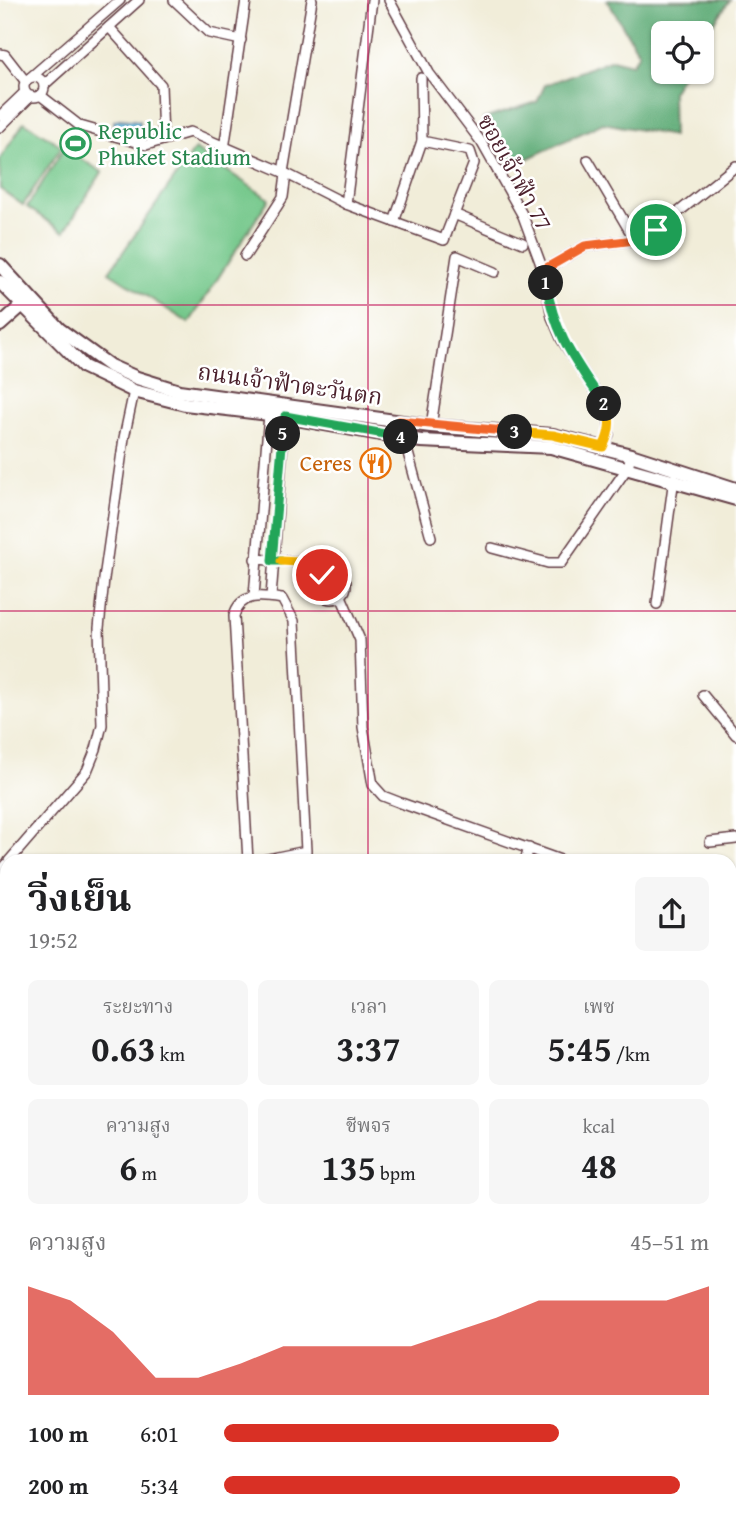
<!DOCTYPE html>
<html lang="th">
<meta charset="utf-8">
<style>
:root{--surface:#fff;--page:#f6f6f6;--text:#202124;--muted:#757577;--accent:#d93025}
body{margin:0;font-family:"Gentium Book Plus","Noto Serif Thai",serif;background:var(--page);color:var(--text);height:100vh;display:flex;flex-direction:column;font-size:26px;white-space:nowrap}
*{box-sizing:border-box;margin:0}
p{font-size:23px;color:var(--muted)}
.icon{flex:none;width:38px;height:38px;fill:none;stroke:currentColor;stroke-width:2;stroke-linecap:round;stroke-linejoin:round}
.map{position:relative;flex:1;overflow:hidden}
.drawer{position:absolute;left:0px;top:854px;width:737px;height:674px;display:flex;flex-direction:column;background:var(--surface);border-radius:21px 21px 0 0;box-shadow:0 2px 5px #0004}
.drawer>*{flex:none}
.fabs{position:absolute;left:651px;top:21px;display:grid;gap:14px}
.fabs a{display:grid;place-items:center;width:63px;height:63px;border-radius:10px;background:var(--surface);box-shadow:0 2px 5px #0004;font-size:35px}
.pin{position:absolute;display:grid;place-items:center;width:60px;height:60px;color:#fff;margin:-30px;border:4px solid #fff;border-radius:50%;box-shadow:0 2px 7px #0007}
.km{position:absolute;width:35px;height:35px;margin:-18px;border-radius:50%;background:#222;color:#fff;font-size:19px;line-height:35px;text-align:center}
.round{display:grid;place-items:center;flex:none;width:74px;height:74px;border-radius:10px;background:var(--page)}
.summary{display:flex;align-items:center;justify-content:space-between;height:119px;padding:0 28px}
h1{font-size:38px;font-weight:700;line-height:52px}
.figures{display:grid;grid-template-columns:repeat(3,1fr);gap:10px;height:119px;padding:7px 28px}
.figures div{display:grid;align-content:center;border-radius:10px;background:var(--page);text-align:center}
.figures b{font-size:35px;font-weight:700}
.figures small{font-size:19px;font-weight:400}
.figures p{font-size:19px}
.chart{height:196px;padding:14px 28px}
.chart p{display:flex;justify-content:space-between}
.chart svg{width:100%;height:126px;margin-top:7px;fill:var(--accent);opacity:.7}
ul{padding:0 28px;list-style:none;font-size:23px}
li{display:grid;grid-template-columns:112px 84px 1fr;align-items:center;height:52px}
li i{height:18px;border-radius:9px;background:var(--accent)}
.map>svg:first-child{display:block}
</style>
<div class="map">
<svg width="736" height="1527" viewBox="0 0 736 1527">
<rect width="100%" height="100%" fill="#fff"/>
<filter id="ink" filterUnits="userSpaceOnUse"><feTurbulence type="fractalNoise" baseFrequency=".0143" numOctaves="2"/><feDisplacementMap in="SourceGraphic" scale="14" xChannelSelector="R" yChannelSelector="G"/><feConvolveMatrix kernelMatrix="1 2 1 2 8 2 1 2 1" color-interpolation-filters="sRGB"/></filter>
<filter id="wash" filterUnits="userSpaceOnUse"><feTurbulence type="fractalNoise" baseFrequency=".00686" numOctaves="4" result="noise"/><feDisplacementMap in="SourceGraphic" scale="28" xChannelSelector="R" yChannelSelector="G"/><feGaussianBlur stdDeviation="1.57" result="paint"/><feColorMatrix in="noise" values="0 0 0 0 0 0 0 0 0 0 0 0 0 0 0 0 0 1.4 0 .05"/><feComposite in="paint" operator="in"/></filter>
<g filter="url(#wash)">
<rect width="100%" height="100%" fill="#f1edd9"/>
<!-- green -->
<g fill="#74c88b" stroke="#5f745b" stroke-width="2">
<polygon points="24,122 62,146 23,205 0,189 0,159"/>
<polygon points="64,148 102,172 64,232 27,207"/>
<polygon points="195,149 269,199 189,323 109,272"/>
</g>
<!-- forest -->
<g fill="#5fac77" stroke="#546651" stroke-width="2">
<polygon points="607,0 730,0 702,41 702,33 663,33 663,72 684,72 672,92 673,136 603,123 514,165 483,119 537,102 545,85 612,59 632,64 639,53"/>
<polygon points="0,1171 7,1174 7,1438 0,1442"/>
</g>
<!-- water -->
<polygon fill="#64bce1" stroke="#576e86" stroke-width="2" points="119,119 140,121 140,131 134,134 114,128 114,121"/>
</g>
<g filter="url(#ink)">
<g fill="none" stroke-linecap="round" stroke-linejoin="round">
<defs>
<g id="street">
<polyline points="174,0 209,33 241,40"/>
<polyline points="389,0 429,73 482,143 523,216 543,270 552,317 562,340 609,412 609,434 603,447"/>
<polyline points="109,27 161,85 163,139"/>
<polyline points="0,54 5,55 26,82"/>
<polyline points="31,77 120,0"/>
<circle cx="34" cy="87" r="10"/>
<polyline points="44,85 139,0"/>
<polyline points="40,95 80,126 146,145 190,132 283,172 346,204 444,240 474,163 470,151 422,141"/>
<polyline points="0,116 25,92"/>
<polyline points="0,127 31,96"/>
<polyline points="224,149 246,0"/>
<polyline points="588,160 635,240"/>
<polyline points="283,172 312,0"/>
<polyline points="346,204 372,0"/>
<polyline points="454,214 523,243"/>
<polyline points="394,222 422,141 421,78"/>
<polyline points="245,256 283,197 286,174"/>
<polyline points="543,270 585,246 635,240 656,230 736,166"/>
<polyline points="399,420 431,537"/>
<polyline points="431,426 457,256 495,272"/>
<polyline points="492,548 548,563 561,563 628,467 631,455"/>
<polyline points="255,559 299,562 322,575"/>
<circle cx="332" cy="585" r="14"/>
<polyline points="254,596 269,414"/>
<polyline points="341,596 360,640 363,727 373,785 383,796 401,803 563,861"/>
<polyline points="271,597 285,416"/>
<polyline points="657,604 674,478"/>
<polyline points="703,695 736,735"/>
<polyline points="710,842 736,839"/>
<polyline points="9,861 87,771 96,749 102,725 99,628 104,579 124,438 134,391"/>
<path d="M248,861L234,616C240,592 263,596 282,599L294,621L306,851L258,861"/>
<polyline points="525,861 529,848"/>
<polyline points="0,872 7,864"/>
<polyline points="730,939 736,949"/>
<polyline points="730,1145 736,1137"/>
<polyline points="732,1201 736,1198"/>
<polyline points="730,1299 736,1297"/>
<polyline points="0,1501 7,1479"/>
<polyline points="0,1512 7,1513"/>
<polyline points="145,1521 303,1527"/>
<polyline points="601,1521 609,1527"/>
<polyline points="525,1527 525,1521"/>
<polyline points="698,1527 698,1521"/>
</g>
<g id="secondary">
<polyline points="0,265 59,329 110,366 137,378 179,391 431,426 553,435 631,455 736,489"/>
<polyline points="0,282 84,367 134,391 185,404 269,414 421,441 551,447 736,499"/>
<polyline points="0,325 28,300"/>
</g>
</defs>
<!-- street casing -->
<use href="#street" stroke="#633e45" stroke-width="12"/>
<!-- secondary casing -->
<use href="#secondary" stroke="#633e45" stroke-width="16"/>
<!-- street -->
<use href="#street" stroke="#fff" stroke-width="9"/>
<!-- secondary -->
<use href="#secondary" stroke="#fff" stroke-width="12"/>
</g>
</g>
<g fill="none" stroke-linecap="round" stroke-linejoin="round" filter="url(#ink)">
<defs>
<polyline id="split-1" points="546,283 543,270 585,246 635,240 656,230"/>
<path id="split-2" d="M546,283C555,336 575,360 604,404"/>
<path id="split-3" d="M515,432L553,435L603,447C610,433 613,418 604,404"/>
<polyline id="split-4" points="401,437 399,421 515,432"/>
<polyline id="split-5" points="283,434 285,416 401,437"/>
<polyline id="split-6" points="281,561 272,561 283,434"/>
<polyline id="split-7" points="281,561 299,562 322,575"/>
</defs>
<!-- split-1 casing -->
<use href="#split-1" stroke="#fff" stroke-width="14"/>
<!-- split-2 casing -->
<use href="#split-2" stroke="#fff" stroke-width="14"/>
<!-- split-3 casing -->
<use href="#split-3" stroke="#fff" stroke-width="14"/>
<!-- split-4 casing -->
<use href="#split-4" stroke="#fff" stroke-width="14"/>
<!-- split-5 casing -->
<use href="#split-5" stroke="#fff" stroke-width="14"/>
<!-- split-6 casing -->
<use href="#split-6" stroke="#fff" stroke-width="14"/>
<!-- split-7 casing -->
<use href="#split-7" stroke="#fff" stroke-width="14"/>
<!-- split-1 -->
<use href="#split-1" stroke="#f0652b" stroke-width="9"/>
<!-- split-2 -->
<use href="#split-2" stroke="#22a559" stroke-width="9"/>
<!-- split-3 -->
<use href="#split-3" stroke="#f5b400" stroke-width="9"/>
<!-- split-4 -->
<use href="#split-4" stroke="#f0652b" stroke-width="9"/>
<!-- split-5 -->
<use href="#split-5" stroke="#22a559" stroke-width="9"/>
<!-- split-6 -->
<use href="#split-6" stroke="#22a559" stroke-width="9"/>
<!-- split-7 -->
<use href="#split-7" stroke="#f5b400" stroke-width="9"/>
</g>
<!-- grid -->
<path fill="none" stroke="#c2185b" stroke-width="2" stroke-opacity="0.55" d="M368,0V861M0,305H736M0,611H736M0,916H7M730,916H736M0,1222H7M730,1222H736M368,1521V1527"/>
<!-- icons -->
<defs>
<symbol id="stadium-ring" viewBox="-11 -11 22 22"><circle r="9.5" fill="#fff" stroke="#2e9e5b" stroke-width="1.5"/><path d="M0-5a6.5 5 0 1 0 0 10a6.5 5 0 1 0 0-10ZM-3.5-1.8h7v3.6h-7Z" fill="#2e9e5b"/></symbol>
<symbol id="restaurant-ring" viewBox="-11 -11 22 22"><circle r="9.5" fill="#fff" stroke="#e8710a" stroke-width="1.5"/><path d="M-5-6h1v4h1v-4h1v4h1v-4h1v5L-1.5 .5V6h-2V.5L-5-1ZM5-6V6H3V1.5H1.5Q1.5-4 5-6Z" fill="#e8710a"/></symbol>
</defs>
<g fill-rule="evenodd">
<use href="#stadium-ring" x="58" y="126" width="35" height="35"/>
<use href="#restaurant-ring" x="358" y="446" width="35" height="35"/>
</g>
<g text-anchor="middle" stroke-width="5" stroke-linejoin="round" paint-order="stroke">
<!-- leisure labels -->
<g font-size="23" fill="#27864d" stroke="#fff" text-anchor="start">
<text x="98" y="139">Republic<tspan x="98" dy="26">Phuket Stadium</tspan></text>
</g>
<!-- street labels -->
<g font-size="23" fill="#4a1f2b" stroke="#fff">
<text transform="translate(515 172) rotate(61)" y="8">ซอยเจ้าฟ้า 77</text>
<text transform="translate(290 384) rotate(8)" y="8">ถนนเจ้าฟ้าตะวันตก</text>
</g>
<!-- food labels -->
<g font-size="23" fill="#c56008" stroke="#fff" text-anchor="end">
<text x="352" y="471">Ceres</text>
</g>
</g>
</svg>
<div class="fabs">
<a><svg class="icon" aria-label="locate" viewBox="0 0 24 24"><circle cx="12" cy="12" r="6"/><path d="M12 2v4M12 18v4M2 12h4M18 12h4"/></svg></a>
</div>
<div class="pin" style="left:656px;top:230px;background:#1e9e55"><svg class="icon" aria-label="arrive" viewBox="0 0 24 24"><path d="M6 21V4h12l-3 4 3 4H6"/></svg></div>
<div class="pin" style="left:322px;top:575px;background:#d93025"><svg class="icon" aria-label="check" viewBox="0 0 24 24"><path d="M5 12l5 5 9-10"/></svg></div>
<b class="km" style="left:546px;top:283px">1</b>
<b class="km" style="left:604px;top:404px">2</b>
<b class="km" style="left:515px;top:432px">3</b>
<b class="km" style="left:401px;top:437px">4</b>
<b class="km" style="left:283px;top:434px">5</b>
<section class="drawer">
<div class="summary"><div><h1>วิ่งเย็น</h1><p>19:52</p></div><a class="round"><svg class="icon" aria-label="share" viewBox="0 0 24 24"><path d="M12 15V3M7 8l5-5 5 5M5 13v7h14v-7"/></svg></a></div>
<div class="figures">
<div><p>ระยะทาง</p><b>0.63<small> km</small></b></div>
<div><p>เวลา</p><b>3:37</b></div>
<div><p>เพซ</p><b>5:45<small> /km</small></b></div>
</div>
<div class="figures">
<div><p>ความสูง</p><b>6<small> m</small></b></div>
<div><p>ชีพจร</p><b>135<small> bpm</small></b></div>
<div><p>kcal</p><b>48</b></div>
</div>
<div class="chart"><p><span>ความสูง</span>45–51 m</p>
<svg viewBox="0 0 160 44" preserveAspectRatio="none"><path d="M0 44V6L10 11L20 22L30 38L40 38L50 33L60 27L70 27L80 27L90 27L100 22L110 17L120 11L130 11L140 11L150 11L160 6V44z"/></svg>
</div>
<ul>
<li><b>100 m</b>6:01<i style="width:69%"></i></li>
<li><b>200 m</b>5:34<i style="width:94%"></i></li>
</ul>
</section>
</div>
